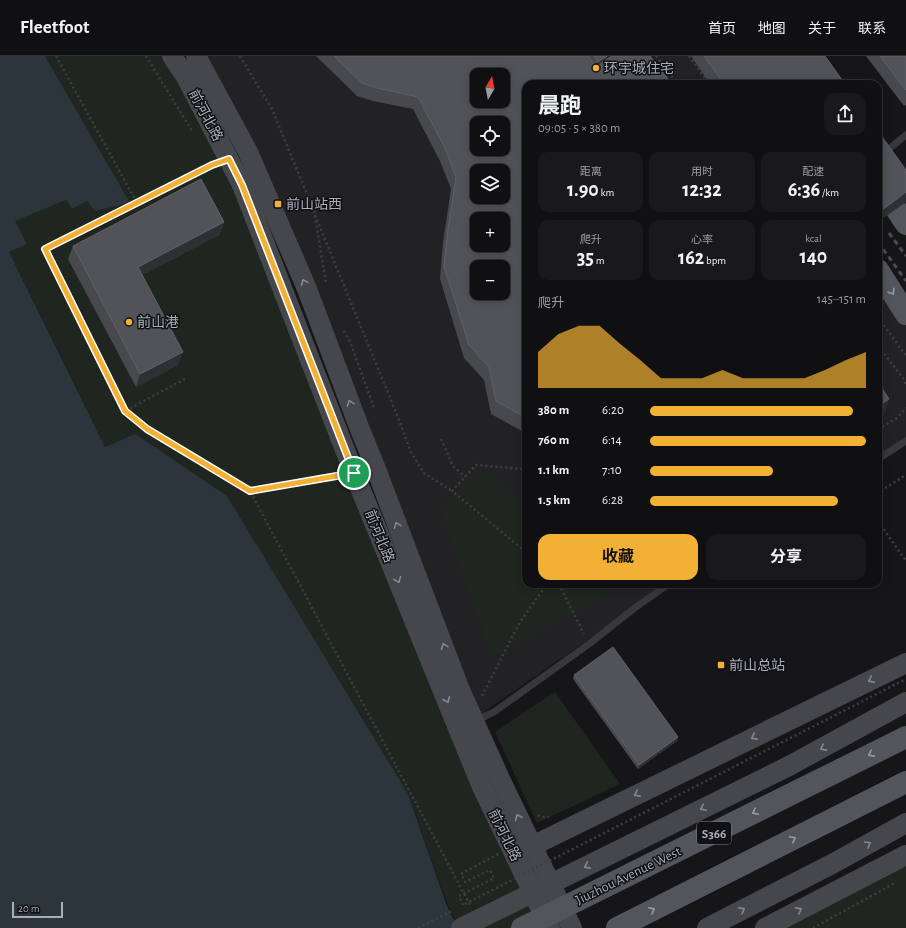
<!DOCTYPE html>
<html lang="zh">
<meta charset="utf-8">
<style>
:root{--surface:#101012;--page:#19191b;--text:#f1f3f6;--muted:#9c9d9f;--line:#303032;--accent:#f2b134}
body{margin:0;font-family:"Alegreya Sans","Noto Sans SC",sans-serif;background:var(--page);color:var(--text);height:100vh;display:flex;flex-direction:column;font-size:15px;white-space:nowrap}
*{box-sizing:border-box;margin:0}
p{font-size:13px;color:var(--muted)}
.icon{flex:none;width:22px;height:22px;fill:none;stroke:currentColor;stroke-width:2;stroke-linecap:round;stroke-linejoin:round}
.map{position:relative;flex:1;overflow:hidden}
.panel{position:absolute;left:522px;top:24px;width:360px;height:508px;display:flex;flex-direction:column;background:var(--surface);border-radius:12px;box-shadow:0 2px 10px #0003,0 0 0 1px var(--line)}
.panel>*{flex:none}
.needle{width:26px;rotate:10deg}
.controls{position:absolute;left:470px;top:12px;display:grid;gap:8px}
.controls a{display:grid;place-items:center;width:40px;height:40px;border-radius:8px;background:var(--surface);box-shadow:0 2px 10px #0003,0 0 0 1px var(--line);font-size:20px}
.scale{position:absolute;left:12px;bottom:10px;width:51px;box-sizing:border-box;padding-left:4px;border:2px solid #a8adb8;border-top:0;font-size:11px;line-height:14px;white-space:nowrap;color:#a8adb8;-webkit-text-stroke:3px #111113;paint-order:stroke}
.pin{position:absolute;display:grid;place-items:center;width:34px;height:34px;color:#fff;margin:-17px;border:2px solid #fff;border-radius:50%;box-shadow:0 1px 4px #0007}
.round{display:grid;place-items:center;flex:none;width:42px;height:42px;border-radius:12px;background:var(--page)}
.summary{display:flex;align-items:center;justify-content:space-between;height:68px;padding:0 16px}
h1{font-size:22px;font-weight:700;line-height:30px}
.metrics{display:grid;grid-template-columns:repeat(3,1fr);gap:6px;height:68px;padding:4px 16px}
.metrics div{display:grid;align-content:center;border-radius:10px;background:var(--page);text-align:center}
.metrics b{font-size:20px;font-weight:700}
.metrics small{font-size:11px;font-weight:400}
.metrics p{font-size:11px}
.chart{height:112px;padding:8px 16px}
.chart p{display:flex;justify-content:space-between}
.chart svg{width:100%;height:72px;margin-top:4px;fill:var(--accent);opacity:.7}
.cta{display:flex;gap:8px;margin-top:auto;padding:8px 16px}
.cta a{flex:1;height:46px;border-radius:12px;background:var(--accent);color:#111;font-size:16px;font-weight:700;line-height:46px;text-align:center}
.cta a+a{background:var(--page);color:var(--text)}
ul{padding:0 16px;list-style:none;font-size:13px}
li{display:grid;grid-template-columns:64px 48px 1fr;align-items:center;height:30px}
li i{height:10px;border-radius:5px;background:var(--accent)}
header{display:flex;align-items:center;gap:24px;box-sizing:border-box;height:56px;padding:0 20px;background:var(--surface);border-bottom:1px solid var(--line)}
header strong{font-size:19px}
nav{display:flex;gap:22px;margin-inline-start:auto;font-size:14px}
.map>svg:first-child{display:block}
</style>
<header>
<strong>Fleetfoot</strong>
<nav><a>首页</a><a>地图</a><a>关于</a><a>联系</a></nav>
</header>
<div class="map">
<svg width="906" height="872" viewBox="0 0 906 872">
<rect width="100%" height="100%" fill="#161618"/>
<!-- built -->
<g fill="#222225" fill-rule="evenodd">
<path d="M194,0H726L746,28H526V528H669L489,652L475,665L248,96ZM477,19H503V45H477ZM477,67H503V93H477ZM477,115H503V141H477ZM477,163H503V189H477ZM477,211H503V237H477Z"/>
<polygon points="878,215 906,258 906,385 878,402"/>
</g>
<!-- green -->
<g fill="#1e261f">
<polygon points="45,0 168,0 209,66 453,679 564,872 460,872 448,850 408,738 105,391 9,196 27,187 14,165 66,144 72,153 87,145 129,147"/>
<polygon points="475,416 491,418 526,451 526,528 623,528 492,601 440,453"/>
<polygon points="555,636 620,728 537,767 495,676"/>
<polygon points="906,802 906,872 768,872"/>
</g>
<!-- water -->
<polygon fill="#2c353c" points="0,0 45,0 130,147 95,155 87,145 72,153 66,144 15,165 27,188 9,196 105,391 135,378 227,440 408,738 447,850 458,872 0,872"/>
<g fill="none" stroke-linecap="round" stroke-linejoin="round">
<!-- path -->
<g stroke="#3d3f44" stroke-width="2.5" stroke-dasharray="2 3" stroke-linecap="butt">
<polyline points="56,0 137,147"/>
<polyline points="146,0 192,75"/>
<polyline points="240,0 272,53 314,155"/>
<polyline points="656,0 678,28"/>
<polyline points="689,0 709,28"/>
<polyline points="314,155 326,227"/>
<polyline points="315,159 397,359 411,396 424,417 452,435"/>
<polyline points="878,261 906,300"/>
<polyline points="344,275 351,288 374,352"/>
<polyline points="878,290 904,323 906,330"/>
<polyline points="185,323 125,355 45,193 211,109"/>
<polyline points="125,355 147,373 250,435 470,849"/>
<polyline points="878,373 897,362 906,352"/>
<polyline points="441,383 453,410 465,421"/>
<polyline points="526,416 523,413 476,409 452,435 526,496"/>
<polyline points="250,435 337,420"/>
<polyline points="878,439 885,432 906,419"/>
<polyline points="878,465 906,505"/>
<polyline points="559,528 584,578"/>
<polyline points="482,640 520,566 547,528"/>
<polyline points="538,759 541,761 549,761"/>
<polyline points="813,872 895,827"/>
</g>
<!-- lane -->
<g stroke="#37383d" stroke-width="7">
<polyline points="878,102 906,79"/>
<polyline points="878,403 906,385"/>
<polyline points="475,665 494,656 589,588 636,551 669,528"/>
</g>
<!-- secondary -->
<g stroke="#45474d" stroke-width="20">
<polyline points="172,0 186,21 242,129 354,417 482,731 550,872"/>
<polyline points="196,0 248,96 307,233 359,371 376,413 460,634 501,725 572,872"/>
<polyline points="789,710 906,646"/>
<polyline points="520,796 906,607"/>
<polyline points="707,872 834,807 906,767"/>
<polyline points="765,872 906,799"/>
</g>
<!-- primary -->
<g stroke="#53555c" stroke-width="22">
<polyline points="896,153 906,168"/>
<polyline points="878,214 906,258"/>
<polyline points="617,872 906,726"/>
</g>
<!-- rail -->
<g stroke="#4a4c52" stroke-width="3" stroke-dasharray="5 4" stroke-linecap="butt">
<polyline points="889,177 906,200"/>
<polyline points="878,186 906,225"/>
</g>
<!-- path-bridge -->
<g stroke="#3d3f44" stroke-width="2.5" stroke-dasharray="2 3" stroke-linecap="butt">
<polyline points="465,848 906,623"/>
<polyline points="463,849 459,840 494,822 490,814 465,826 461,818 500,797"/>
<polyline points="418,872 452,855"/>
</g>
<!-- secondary-bridge -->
<polyline stroke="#45474d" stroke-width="20" points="461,872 789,710"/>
<!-- primary-bridge -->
<polyline stroke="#53555c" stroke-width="22" points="522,872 906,681"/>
</g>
<!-- wall -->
<g fill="#47494d">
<polygon points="316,0 650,0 526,28 526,383 520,374 491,358 484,324 464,302 440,223 443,186 451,133 440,105 413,53 373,45 357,40"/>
<polygon points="691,0 826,0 825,1 845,28 710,28"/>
<polygon points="866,0 906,0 906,49 904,50"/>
<polygon points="224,166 219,179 142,219 178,309 136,331 68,203 73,190"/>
<polygon points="574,619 678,681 677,685 638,713 573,623"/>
</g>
<!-- shaded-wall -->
<g fill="#2f3033">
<polygon points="607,0 626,0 592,24 598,6"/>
<polygon points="906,136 906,146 878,166 878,157"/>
<polygon points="224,166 219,179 133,224 138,211"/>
<polygon points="183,296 178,309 136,331 140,318"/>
<polygon points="889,343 885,356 878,360 878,350"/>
<polygon points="678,681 677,685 638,713 639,709"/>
</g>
<!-- building -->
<g fill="#525359" stroke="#5f6168" fill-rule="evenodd">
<path d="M334,0H588L596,11L612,0H650L672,28H526V364L524,361L496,345L489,311L469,289L444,210L448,173L456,121L445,92L418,41L377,32L362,27ZM477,19H503V45H477ZM477,67H503V93H477ZM477,115H503V141H477ZM477,163H503V189H477ZM477,211H503V237H477Z"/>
<polygon points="594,0 607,0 598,6"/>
<polygon points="704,0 825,0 845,28 724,28"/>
<polygon points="880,0 906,0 906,34"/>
<polygon points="878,75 906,114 906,136 878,157"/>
<polygon points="201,123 224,166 138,211 183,296 140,318 73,190"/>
<polygon points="878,326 889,343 878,350"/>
<polygon points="613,591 678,681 639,709 574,619"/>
</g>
<!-- one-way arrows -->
<defs><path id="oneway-chevron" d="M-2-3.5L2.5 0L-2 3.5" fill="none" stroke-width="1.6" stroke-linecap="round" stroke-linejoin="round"/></defs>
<g stroke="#858993">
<use href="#oneway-chevron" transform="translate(304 226) rotate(-114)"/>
<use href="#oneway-chevron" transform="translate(350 347) rotate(-110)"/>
<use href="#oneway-chevron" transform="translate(397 469) rotate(-111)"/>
<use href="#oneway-chevron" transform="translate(398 524) rotate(68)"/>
<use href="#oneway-chevron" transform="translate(444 590) rotate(-111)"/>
<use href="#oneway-chevron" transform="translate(871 624) rotate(154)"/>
<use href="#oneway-chevron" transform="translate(447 644) rotate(68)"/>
<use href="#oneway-chevron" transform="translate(754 681) rotate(154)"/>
<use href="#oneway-chevron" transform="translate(823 692) rotate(151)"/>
<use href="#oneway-chevron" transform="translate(637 738) rotate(154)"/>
<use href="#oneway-chevron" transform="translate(703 752) rotate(154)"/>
<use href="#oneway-chevron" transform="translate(518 761) rotate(-116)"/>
<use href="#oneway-chevron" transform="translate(868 788) rotate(-30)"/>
<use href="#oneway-chevron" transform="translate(587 810) rotate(154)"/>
<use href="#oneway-chevron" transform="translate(742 854) rotate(-27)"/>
<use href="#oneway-chevron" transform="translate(799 854) rotate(-27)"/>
</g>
<g stroke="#979ba6">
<use href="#oneway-chevron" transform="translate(892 236) rotate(57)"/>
<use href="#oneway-chevron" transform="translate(871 698) rotate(154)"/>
<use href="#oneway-chevron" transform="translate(755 756) rotate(154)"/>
<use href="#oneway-chevron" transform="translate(793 783) rotate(-27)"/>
<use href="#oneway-chevron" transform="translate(652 854) rotate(-27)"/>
</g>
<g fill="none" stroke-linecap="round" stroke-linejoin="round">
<defs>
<polygon id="route" points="229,103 242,129 354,417 250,435 147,373 125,355 45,193 212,109"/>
</defs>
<!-- route casing -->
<use href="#route" stroke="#fff" stroke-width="8"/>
<!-- route -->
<use href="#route" stroke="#f2b134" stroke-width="5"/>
</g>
<!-- markers -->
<g fill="#f2b134" stroke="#111113" stroke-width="1.5">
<circle cx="596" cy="12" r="4"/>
<rect x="274" y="144" width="8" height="8" rx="2"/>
<circle cx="129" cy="266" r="4"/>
<rect x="717" y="605" width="8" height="8" rx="2"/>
</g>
<g text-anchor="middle" stroke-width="3" stroke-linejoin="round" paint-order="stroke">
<!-- shield labels -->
<rect fill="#111113" stroke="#7b7e86" stroke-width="1" x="697" y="766" width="34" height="22" rx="3"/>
<g font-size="13" font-weight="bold" fill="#a8adb8">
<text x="714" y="782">S366</text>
</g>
<!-- poi labels -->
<g font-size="14" fill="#a8adb8" stroke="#111113" text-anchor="start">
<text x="604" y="17">环宇城住宅</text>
<text x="286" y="153">前山站西</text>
<text x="137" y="271">前山港</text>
<text x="729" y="614">前山总站</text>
</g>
<!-- street labels -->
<g font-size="14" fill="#a8adb8" stroke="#111113">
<text transform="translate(206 59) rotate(62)" y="5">前河北路</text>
<text transform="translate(380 480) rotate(68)" y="5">前河北路</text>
<text transform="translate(505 779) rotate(64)" y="5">前河北路</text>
<text transform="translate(628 819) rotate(-26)" y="5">Jiuzhou Avenue West</text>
</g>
</g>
</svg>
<div class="controls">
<a><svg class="needle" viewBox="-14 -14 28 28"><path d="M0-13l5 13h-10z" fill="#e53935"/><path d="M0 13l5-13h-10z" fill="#9c9d9f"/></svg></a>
<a><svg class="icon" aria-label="locate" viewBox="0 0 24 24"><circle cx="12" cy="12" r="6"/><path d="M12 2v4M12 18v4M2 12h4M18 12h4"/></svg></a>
<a><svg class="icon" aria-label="layers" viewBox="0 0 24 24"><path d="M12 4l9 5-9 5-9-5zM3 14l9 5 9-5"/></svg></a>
<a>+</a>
<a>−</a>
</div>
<div class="scale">20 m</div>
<div class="pin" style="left:354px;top:417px;background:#1e9e55"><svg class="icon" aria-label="arrive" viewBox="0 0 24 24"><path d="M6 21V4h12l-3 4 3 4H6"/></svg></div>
<section class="panel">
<div class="summary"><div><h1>晨跑</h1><p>09:05 · 5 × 380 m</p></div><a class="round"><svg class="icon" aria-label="share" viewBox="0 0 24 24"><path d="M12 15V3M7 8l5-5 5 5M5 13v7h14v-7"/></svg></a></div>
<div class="metrics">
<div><p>距离</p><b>1.90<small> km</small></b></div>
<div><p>用时</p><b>12:32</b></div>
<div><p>配速</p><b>6:36<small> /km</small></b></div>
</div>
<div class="metrics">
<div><p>爬升</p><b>35<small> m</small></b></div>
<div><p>心率</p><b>162<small> bpm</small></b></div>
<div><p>kcal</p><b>140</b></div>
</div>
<div class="chart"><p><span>爬升</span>145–151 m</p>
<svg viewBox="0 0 160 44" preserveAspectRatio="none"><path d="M0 44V22L10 11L20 6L30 6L40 17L50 27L60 38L70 38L80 38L90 33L100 38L110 38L120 38L130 38L140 33L150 27L160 22V44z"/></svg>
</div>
<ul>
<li><b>380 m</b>6:20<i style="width:94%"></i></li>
<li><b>760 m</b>6:14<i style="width:100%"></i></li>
<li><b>1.1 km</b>7:10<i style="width:57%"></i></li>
<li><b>1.5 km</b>6:28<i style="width:87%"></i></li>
</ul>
<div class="cta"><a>收藏</a><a>分享</a></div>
</section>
</div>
